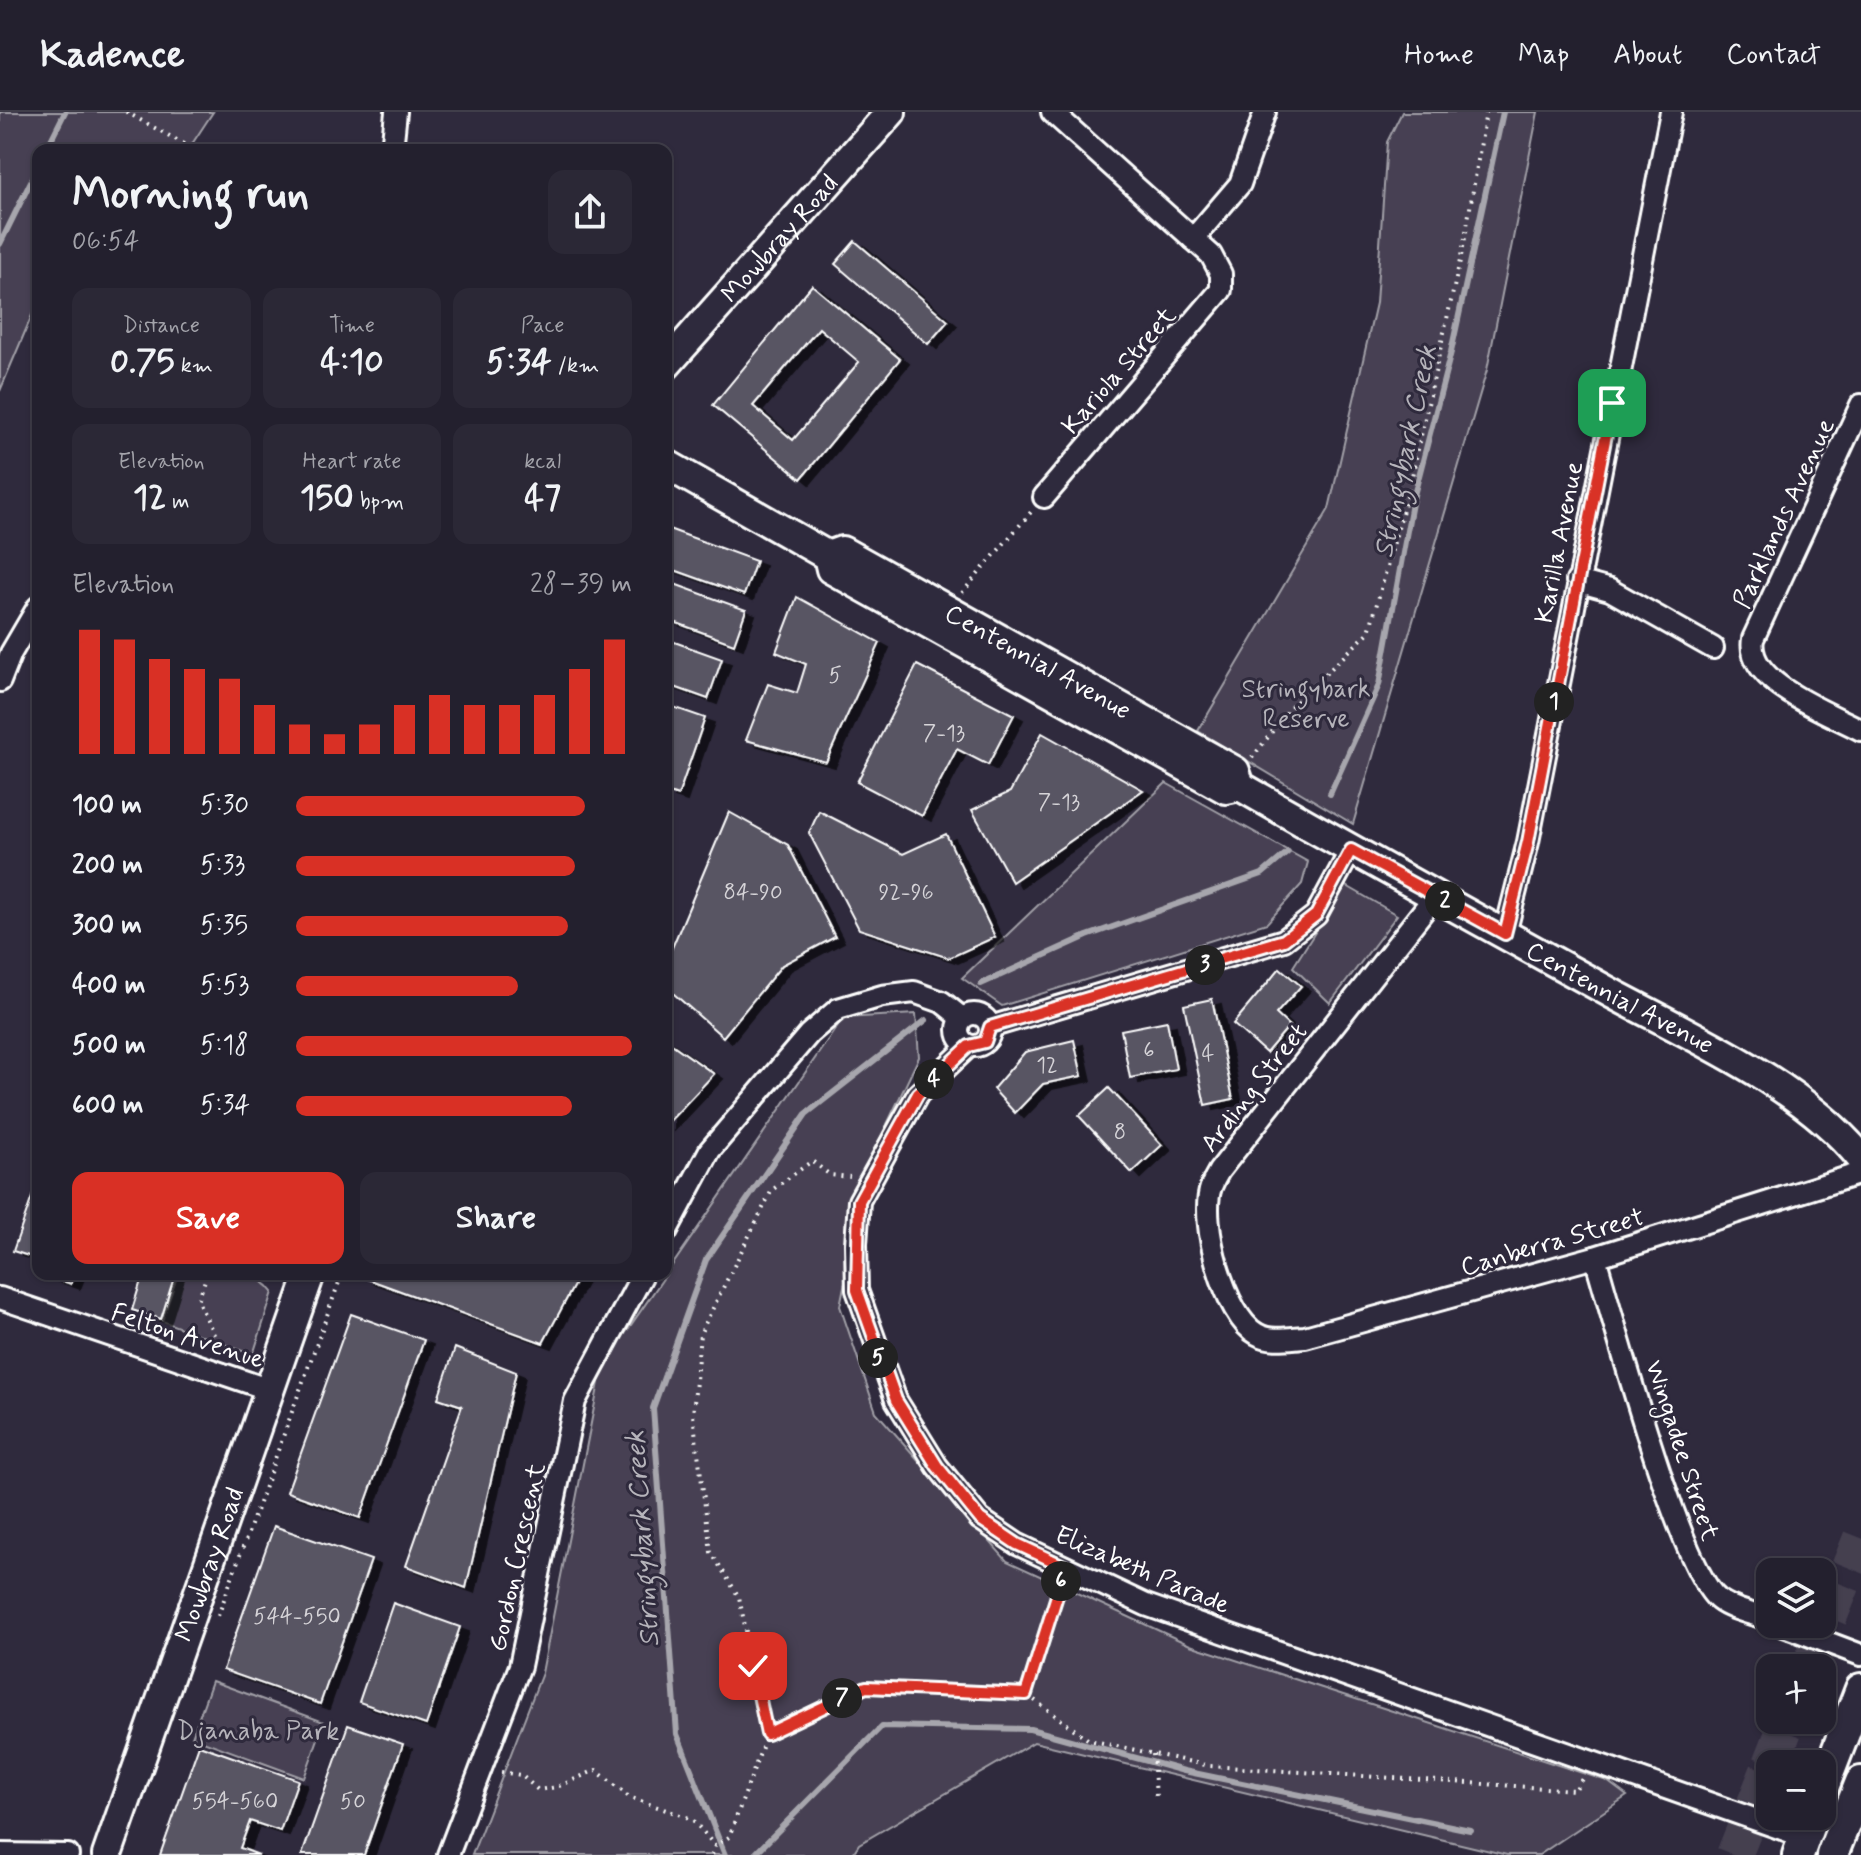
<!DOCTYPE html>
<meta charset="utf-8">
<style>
:root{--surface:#23202e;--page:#2b2836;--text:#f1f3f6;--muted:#a3a3aa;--line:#403e4a;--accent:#d93025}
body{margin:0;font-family:Mynerve,sans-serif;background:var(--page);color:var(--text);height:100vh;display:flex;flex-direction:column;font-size:30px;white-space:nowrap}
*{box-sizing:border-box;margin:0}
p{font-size:26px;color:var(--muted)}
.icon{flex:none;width:44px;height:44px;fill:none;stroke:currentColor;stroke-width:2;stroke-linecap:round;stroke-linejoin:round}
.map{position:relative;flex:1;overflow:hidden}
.sheet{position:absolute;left:32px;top:32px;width:640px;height:1136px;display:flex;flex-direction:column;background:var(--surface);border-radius:16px;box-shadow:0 2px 6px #0004,0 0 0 2px var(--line)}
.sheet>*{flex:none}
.fabs{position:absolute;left:1756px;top:1446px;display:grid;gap:16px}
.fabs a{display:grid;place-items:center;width:80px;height:80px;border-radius:16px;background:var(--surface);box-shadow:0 2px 6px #0004,0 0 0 2px var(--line);font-size:40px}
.pin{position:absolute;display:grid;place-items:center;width:68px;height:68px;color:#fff;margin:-34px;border-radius:16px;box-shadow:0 4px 12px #0006}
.km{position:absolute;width:40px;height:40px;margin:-20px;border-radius:50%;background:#222;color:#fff;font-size:22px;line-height:40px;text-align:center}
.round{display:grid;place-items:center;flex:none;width:84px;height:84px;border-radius:16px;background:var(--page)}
.summary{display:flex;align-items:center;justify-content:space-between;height:136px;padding:0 40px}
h1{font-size:44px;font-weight:800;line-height:60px}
.metrics{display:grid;grid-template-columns:repeat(3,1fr);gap:12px;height:136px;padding:8px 40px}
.metrics div{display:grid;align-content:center;border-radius:16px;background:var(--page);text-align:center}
.metrics b{font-size:34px;font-weight:800}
.metrics small{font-size:22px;font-weight:400}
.metrics p{font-size:22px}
.chart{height:224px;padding:16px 40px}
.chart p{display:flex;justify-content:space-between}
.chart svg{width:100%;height:144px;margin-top:8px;stroke:var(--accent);stroke-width:6}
.cta{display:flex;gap:16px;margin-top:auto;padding:16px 40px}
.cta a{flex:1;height:92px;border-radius:16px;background:var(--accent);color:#fff;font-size:32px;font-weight:800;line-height:92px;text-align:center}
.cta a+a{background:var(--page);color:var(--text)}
ul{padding:0 40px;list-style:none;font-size:26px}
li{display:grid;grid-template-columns:128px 96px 1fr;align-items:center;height:60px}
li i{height:20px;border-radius:10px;background:var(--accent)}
header{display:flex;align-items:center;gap:48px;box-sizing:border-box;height:112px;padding:0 40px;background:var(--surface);border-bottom:2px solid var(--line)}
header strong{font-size:38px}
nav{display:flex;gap:44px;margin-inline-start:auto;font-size:28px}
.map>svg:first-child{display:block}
</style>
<header>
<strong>Kadence</strong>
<nav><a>Home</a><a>Map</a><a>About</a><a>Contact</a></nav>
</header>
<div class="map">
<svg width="1861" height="1743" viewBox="0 0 1861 1743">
<defs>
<filter id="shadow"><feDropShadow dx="9" dy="5" stdDeviation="0" flood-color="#0009"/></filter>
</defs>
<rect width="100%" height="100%" fill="#2f2a3d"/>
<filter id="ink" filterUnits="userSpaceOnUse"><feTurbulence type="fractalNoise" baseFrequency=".0125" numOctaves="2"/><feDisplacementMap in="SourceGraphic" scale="16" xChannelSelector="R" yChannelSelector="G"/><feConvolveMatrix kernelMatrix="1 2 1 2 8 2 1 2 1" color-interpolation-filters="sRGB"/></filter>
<g filter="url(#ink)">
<!-- green -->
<g fill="#464152" stroke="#a2a0a8" stroke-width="2">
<polygon points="0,0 213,0 188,38 38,38 38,189 0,279"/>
<polygon points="1402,0 1538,0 1487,258 1353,712 1198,619 1329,397 1376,191 1387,30"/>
<polygon points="1166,671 1308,750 1302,772 1267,811 1002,894 962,866"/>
<polygon points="1345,773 1397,803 1330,891 1293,855"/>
<polygon points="916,902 919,945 869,1050 840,1194 876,1300 1007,1449 1190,1533 1607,1669 1627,1684 1539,1743 1507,1743 1034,1630 859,1732 852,1743 472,1743 542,1561 602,1255 843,906"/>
<path d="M178,1162C208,1162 253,1152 273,1180L253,1243L162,1209Z"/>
<polygon points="212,1569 324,1610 304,1666 192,1625"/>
</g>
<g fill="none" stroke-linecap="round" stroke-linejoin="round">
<!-- stream -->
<g stroke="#a7a6ad" stroke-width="6">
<polyline points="46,38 65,0"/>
<polyline points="0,132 38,55"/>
<polyline points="1330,682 1379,573 1412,391 1451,240 1503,0"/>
<polyline points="981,872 1087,824 1262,762 1288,740"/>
<polyline points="725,1743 677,1622 653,1296 706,1148 806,1002 926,908"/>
<polyline points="754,1743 882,1614 1030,1617 1184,1659 1470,1718"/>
</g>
</g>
<!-- building -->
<g fill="#595564" stroke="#fff" stroke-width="2" fill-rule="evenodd" filter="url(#shadow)">
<polygon points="855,129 948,209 928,232 835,152"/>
<path d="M812,173L900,247L801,367L713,293ZM819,216L859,250L793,328L753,294Z"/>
<polygon points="666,416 756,449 744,483 666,455"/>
<polygon points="666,469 746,498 734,532 666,507"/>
<polygon points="797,485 880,531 826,650 746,628 768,572 797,581 806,552 776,540"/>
<polygon points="666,527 722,547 708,587 666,572"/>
<polygon points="917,553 1014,603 988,653 957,637 922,704 857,670"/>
<polygon points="673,595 705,606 678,684 666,680 666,614"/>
<polygon points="1042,621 1143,678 1012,770 972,698 1010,680"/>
<polygon points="819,699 903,742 946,722 995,825 949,846 859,817 809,721"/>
<polygon points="729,700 788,733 835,825 782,853 723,925 666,875 666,850"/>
<polygon points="1280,856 1301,874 1276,902 1289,914 1266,941 1233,912"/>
<polygon points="1212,887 1233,987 1205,993 1184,893"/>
<polygon points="1167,909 1176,957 1130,966 1121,918"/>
<polygon points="666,928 714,962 666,1013"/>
<polygon points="1074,928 1082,964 1043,972 1015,1001 993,977 1025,940"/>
<polygon points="1109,976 1162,1033 1132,1061 1079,1004"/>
<polygon points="38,1068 38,1147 13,1139"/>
<polygon points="43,1162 75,1162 71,1172"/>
<polygon points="143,1162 175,1162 161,1207 132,1198"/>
<polygon points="366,1162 580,1162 543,1231 365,1166"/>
<polygon points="351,1202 424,1228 360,1406 287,1380"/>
<polygon points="455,1236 516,1260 466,1476 406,1454 462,1294 438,1286"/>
<polygon points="274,1414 371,1448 320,1592 223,1558"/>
<polygon points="393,1491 460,1515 426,1613 359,1590"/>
<polygon points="348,1613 403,1632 364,1743 302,1743"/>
<polygon points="199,1633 298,1668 280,1719 250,1709 240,1736 259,1743 160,1743"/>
</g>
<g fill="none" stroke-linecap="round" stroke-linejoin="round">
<!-- motorway-tunnel -->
<g stroke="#443f50" stroke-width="36" stroke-dasharray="36 18" stroke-linecap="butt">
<polyline points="1809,1556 1861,1426"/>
<polyline points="1771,1652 1788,1608"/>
<polyline points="1734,1743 1770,1654"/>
</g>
<defs>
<g id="minor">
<polyline points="392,38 396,0"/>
<polyline points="1193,127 1240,72 1265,0"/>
<path d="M1861,293L1753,527C1745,571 1828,600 1861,618"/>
<polyline points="1044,385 1221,178 1221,162 1211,143 1052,0"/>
<polyline points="1577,469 1610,478 1713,536"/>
<polyline points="0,569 11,541 38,495"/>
<path d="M1435,784L1219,1059C1216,1064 1213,1070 1211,1075C1199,1109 1225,1205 1257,1222C1271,1230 1289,1226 1305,1225L1595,1145L1861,1061"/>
<polyline points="1505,822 1528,730 1671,0"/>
<circle cx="974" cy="918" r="16"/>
<polyline points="990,915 1284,828 1316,803 1351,738"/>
<polyline points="969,934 918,982 859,1089 856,1132 857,1178 896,1288 937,1354 980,1407 1017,1432 1146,1493 1805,1725"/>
<polyline points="666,1120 710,1038 809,922 838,897 882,884 914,880 942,890 962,906"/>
<path d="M1595,1145C1613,1205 1680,1459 1719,1488C1732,1498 1755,1502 1770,1508"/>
<polyline points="0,1186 270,1278"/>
<polyline points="1779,1512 1861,1543"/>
<polyline points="0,1742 68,1743"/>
<polyline points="448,1743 520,1554 575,1289 643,1162"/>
</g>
<g id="secondary">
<path id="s1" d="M666,253L891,0"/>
<polyline points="666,352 828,444 831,457 1226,677 1240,674"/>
<path id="s2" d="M828,444L842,439L1235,659L1240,674C1363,745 1488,813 1613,882C1695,926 1802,973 1861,1046"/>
<path id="s3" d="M107,1743L310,1162"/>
</g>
<g id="primary">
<polyline points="1822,1678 1861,1577"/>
<polyline points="1798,1743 1812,1704"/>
<polyline points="1832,1743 1861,1670"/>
</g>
</defs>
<!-- minor casing -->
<use href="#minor" stroke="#fff" stroke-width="26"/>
<!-- secondary casing -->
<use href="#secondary" stroke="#fff" stroke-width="34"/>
<!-- primary casing -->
<use href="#primary" stroke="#fff" stroke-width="36"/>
<!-- path -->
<g stroke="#fff" stroke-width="4" stroke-dasharray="2 6" stroke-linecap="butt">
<polyline points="126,0 195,38"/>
<polyline points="962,481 1031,400"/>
<polyline points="1252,646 1291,595 1369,520 1410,373 1465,126 1486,0"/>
<polyline points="207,1162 198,1189 219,1233"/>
<polyline points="265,1162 282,1168"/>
<polyline points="218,1504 342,1162"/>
<polyline points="1026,1582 1060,1473"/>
<polyline points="767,1622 866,1575 1026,1582 1089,1628 1210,1654 1575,1678 1583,1665"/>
<polyline points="1153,1642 1156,1685"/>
<polyline points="501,1660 521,1663 538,1678 557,1675 596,1658 629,1685 692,1707 715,1734"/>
<polyline points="712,1743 715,1734 729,1725 767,1622 739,1485 711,1440 693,1303 700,1222 772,1078 812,1049 830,1063 850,1065"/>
</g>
<!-- minor -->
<use href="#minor" stroke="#2f2a3d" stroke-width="20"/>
<!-- secondary -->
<use href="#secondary" stroke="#2f2a3d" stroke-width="28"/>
<!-- primary -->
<use href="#primary" stroke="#2f2a3d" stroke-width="30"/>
</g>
</g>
<g fill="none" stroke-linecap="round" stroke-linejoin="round" filter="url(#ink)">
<defs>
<polyline id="route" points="753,1554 767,1622 866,1575 1026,1582 1066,1455 1017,1432 980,1407 937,1354 896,1288 857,1178 859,1089 918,982 969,934 985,930 990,915 1284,828 1316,803 1351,738 1505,822 1528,730 1612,291"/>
</defs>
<!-- route casing -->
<use href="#route" stroke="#fff" stroke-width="16"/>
<!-- route -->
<use href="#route" stroke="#d93025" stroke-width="10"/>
</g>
<g text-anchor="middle" stroke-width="6" stroke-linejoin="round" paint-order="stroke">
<!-- number labels -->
<g font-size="22" fill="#d6d4d8">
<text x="835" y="570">5</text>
<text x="944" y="628">7-13</text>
<text x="1059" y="697">7-13</text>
<text x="753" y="787">84-90</text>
<text x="906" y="787">92-96</text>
<text x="1149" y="945">6</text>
<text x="1208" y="948">4</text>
<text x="1047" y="960">12</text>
<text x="1120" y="1027">8</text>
<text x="297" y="1511">544-550</text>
<text x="235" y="1696">554-560</text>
<text x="353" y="1696">50</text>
</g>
<!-- street labels -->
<g font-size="26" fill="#fff" stroke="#2f2a3d">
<text dy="9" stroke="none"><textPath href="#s1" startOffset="170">Mowbray Road</textPath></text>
<text transform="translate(1118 258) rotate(-49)" y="9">Kariola Street</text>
<text transform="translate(1783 401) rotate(-65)" y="9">Parklands Avenue</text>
<text transform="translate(1558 430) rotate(-79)" y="9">Karilla Avenue</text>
<text dy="9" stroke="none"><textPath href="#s2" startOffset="240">Centennial Avenue</textPath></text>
<text dy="9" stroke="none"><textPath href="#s2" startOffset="916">Centennial Avenue</textPath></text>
<text transform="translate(1253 975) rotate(-52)" y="9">Arding Street</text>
<text transform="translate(1552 1129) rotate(-16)" y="9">Canberra Street</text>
<text transform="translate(188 1223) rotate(18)" y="9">Felton Avenue</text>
<text transform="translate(1683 1338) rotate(72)" y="9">Wingadee Street</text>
<text transform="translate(516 1445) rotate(-78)" y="9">Gordon Crescent</text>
<text dy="9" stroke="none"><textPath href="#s3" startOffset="308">Mowbray Road</textPath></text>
<text transform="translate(1143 1457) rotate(23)" y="9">Elizabeth Parade</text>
</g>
<!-- park labels -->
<g font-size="26" fill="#b5b3ba" stroke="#2f2a3d">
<text x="1306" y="585">Stringybark<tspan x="1306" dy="30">Reserve</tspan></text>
<text x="258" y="1627">Djanaba Park</text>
</g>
<!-- water labels -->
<g font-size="28" font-style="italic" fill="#b6b4bb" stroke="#2f2a3d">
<text transform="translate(1404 339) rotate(-78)" y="10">Stringybark Creek</text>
<text transform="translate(641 1427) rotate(-94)" y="10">Stringybark Creek</text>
</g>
</g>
</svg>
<div class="fabs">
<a><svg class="icon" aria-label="layers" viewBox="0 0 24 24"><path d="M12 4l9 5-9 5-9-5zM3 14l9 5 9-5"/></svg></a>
<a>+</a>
<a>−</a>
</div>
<div class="pin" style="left:1612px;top:291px;background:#1e9e55"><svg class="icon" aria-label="arrive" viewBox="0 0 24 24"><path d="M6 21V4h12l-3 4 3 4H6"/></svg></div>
<div class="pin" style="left:753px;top:1554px;background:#d93025"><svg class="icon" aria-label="check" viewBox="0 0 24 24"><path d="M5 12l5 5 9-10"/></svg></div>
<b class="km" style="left:1554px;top:590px">1</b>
<b class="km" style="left:1445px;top:789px">2</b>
<b class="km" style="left:1205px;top:853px">3</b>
<b class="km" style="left:934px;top:967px">4</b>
<b class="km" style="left:878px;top:1246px">5</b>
<b class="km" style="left:1061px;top:1469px">6</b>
<b class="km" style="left:842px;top:1586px">7</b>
<section class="sheet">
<div class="summary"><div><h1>Morning run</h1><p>06:54</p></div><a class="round"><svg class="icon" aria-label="share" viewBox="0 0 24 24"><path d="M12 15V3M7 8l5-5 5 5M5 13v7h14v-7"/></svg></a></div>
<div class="metrics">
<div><p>Distance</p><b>0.75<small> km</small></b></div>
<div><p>Time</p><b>4:10</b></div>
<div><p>Pace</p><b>5:34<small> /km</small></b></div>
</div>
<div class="metrics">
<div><p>Elevation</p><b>12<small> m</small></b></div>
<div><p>Heart rate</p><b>150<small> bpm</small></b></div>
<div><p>kcal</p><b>47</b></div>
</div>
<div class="chart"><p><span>Elevation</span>28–39 m</p>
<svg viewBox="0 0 160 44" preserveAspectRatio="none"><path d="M5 44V6M15 44V9M25 44V15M35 44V18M45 44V21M55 44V29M65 44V35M75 44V38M85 44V35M95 44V29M105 44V26M115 44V29M125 44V29M135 44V26M145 44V18M155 44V9"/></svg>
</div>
<ul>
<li><b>100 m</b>5:30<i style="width:86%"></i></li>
<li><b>200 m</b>5:33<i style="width:83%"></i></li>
<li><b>300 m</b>5:35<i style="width:81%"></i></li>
<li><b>400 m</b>5:53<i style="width:66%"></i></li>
<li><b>500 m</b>5:18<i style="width:100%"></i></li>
<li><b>600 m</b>5:34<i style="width:82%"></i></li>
</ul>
<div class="cta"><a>Save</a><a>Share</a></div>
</section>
</div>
